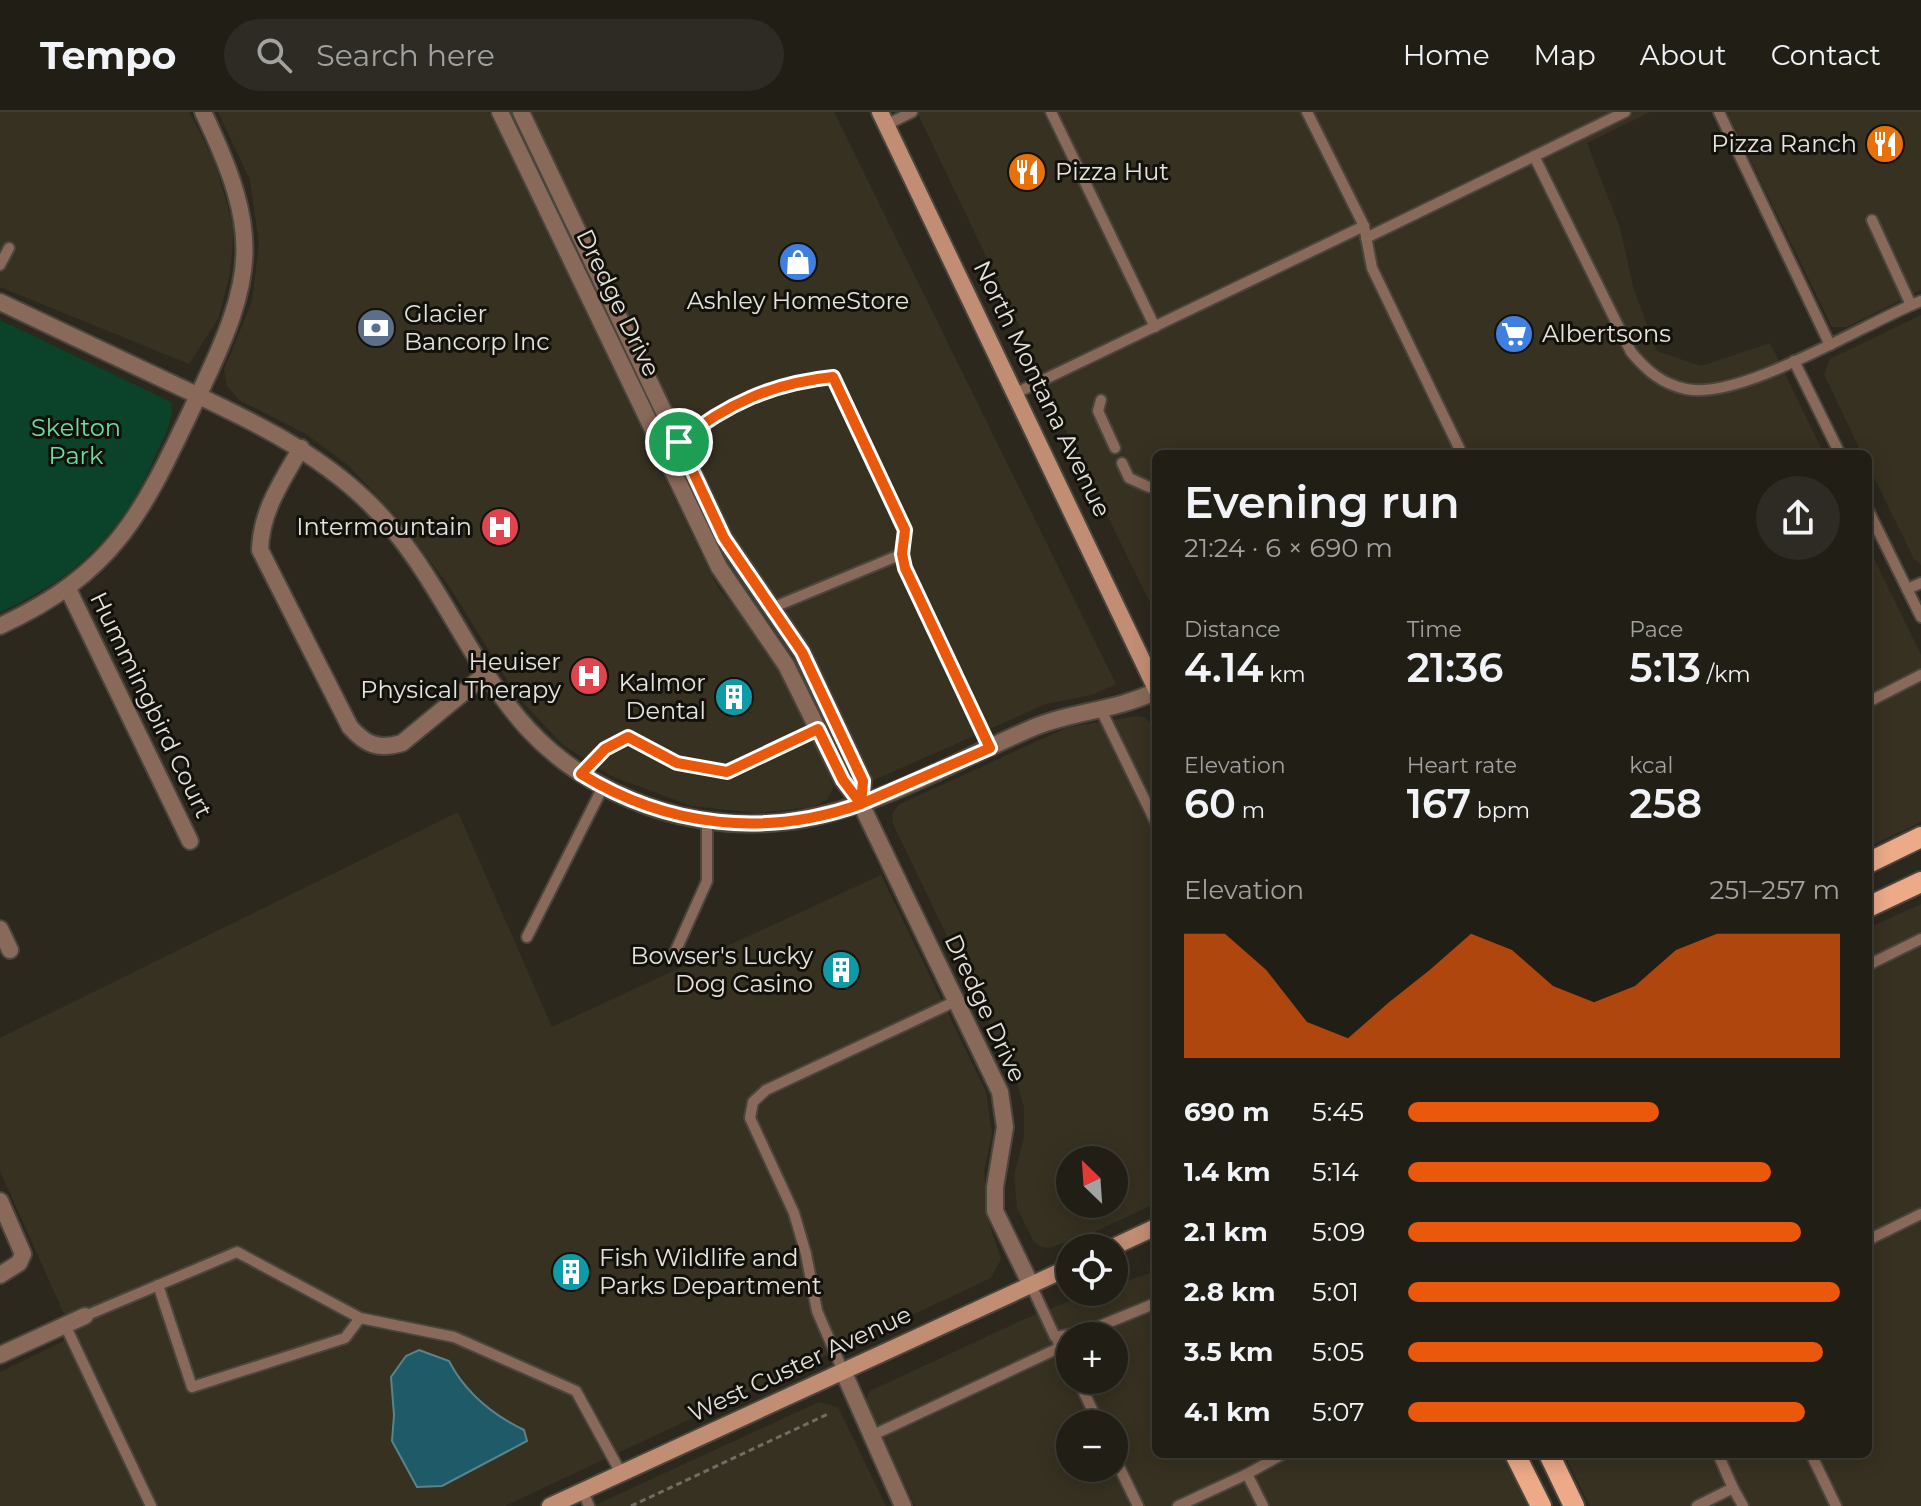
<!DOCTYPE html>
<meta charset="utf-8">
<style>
:root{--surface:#211e16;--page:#2d2b23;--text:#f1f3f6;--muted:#a2a2a1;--line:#3e3c35;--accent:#ea580c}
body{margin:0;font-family:Montserrat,sans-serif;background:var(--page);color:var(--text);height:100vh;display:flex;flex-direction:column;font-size:30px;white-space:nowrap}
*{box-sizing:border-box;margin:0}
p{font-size:26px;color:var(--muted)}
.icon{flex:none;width:44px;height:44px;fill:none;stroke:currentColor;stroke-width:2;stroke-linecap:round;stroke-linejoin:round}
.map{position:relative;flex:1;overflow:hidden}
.sheet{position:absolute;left:1152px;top:338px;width:720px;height:1008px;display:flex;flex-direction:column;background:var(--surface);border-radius:12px;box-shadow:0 4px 20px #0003,0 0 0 2px var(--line)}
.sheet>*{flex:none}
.needle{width:52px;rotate:335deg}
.tools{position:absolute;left:1056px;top:1034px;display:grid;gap:16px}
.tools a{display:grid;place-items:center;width:72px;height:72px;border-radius:50%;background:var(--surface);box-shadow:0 4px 20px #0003,0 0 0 2px var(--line);font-size:40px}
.pin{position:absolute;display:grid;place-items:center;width:68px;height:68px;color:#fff;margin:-34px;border:4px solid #fff;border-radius:50%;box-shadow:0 2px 8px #0007}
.round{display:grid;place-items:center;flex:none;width:84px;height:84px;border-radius:42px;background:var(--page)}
.head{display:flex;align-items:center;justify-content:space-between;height:136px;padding:0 32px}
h1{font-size:44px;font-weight:600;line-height:60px}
.stats{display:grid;grid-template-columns:repeat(3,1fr);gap:12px;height:136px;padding:8px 32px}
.stats div{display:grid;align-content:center}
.stats b{font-size:40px;font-weight:600}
.stats small{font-size:22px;font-weight:400}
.stats p{font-size:22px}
.chart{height:224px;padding:16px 32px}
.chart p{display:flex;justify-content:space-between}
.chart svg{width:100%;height:144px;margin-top:8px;fill:var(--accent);opacity:.7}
ul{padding:0 32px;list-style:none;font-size:26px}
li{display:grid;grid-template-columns:128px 96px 1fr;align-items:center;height:60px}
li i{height:20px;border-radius:10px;background:var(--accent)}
header{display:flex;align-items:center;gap:48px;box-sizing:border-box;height:112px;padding:0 40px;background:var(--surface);border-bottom:2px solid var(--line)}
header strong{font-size:38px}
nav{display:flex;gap:44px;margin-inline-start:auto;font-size:28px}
.search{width:560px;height:72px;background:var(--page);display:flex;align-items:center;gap:20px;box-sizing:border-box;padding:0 28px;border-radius:44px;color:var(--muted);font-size:30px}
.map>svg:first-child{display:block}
</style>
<header>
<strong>Tempo</strong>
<div class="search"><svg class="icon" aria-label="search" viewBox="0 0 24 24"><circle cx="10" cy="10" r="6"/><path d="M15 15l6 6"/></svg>Search here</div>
<nav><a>Home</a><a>Map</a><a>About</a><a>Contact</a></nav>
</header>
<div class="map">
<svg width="1921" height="1394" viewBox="0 0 1921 1394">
<rect width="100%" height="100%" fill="#2c281e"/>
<!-- built -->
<g fill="#373121" fill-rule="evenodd">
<polygon points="0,0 189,0 214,48 234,116 230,162 218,207 189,252 0,175"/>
<polygon points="218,0 489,0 703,446 719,477 766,531 783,560 834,674 827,688 812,695 757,701 692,694 613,665 563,633 518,585 449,474 394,402 349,354 306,322 239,288 227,274 224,258 252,189 259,132 250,68"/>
<polygon points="528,0 834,0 1116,572 1092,583 1046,592 872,669 811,547 735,435"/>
<polygon points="917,0 1650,0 1587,31 1620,116 1634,178 1657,239 1701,254 1770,231 1824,342 1156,342 1156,503 1035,256 1018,211"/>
<polygon points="1727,0 1921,0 1921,178 1847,215 1832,215"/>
<polygon points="1921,203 1921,453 1914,447 1868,353 1868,342 1862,342 1824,262 1830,247"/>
<polygon points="1868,434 1921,543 1921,710 1868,735"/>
<path d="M1138,604L1146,606L1156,617V1091L1097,1119L1049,1136L1042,1135L1034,1130L1017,1096L1014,1063L1024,1025V996L1016,967L893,712L892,702L898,693L1068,615ZM1070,1048H1114V1092H1070Z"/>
<polygon points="458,700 552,915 881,763 986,980 992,1022 984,1059 988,1107 1001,1147 991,1166 505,1394 0,1394 0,1260 74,1224 0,1059 0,926"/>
<polygon points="1921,792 1921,1394 1590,1394 1564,1342 1868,1342 1868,816"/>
<path d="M1156,1159V1342H1506L1531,1394H915L865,1290L870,1279L1020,1209L1092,1180H1114V1173ZM1070,1224H1114V1268H1070ZM1070,1312H1114V1356H1070Z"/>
<polygon points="819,1290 838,1295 886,1394 593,1394"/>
</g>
<!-- green -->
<path fill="#0a432a" d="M0,208L171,290C174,309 164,325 156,342C123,421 78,465 0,500Z"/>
<!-- water -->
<path fill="#1e5a67" stroke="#5a838a" stroke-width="2" d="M419,1238L449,1249C465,1280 493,1303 524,1318L527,1329L442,1374L417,1375L392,1329L394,1303L391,1265L406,1244Z"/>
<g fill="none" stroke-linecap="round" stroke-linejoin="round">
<defs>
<g id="service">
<polyline points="1051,0 1155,215"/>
<polyline points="1307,0 1364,114 1372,156 1462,342"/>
<polyline points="1719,0 1830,233"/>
<polyline points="886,13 912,0"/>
<path d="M1534,44L1631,240C1647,259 1662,272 1686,277C1741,289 1867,210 1921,189"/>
<polyline points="1872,108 1911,193"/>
<polyline points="1366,126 1625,0"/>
<polyline points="0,153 9,136"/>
<polyline points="1794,249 1840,342"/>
<polyline points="1016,281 1364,114"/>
<polyline points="1101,288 1098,299 1115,336"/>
<path d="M679,330C727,293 773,271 833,265L905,418L902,442L774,495"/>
<polyline points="1122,351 1129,366 1149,375"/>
<polyline points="1868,398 1921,505"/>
<polyline points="902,442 905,456 990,636"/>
<polyline points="1907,477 1921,471"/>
<polyline points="1868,590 1921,563"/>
<polyline points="1101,598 1156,711"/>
<polyline points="581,662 605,637 628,625 677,651 727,660 818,617"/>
<polyline points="527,825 603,675"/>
<polyline points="676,838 707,769 707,710"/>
<polyline points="1868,853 1921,827"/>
<polyline points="1868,1128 1921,1102"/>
<polyline points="158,1173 192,1275 345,1226 360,1206"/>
<polyline points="1031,1173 1055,1225 1085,1220 1156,1191"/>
<polyline points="85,1204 237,1140 360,1206 454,1225 576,1279 621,1361"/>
<polyline points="65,1213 151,1394"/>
<polyline points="1058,1230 1070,1251"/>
<polyline points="843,1259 817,1199 806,1142 794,1101 750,1006 753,990 766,978 956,889"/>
<polyline points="1078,1268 1099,1312"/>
<polyline points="871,1324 1061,1235"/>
<polyline points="1811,1342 1836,1394"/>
<polyline points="1114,1344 1138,1394"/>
<polyline points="1733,1376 1743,1394"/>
<polyline points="583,1379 589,1394"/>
<polyline points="1178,1394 1247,1362"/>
<polyline points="1263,1394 1247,1362 1283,1342"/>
<polyline points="1697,1394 1733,1376 1718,1342"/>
</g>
<g id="minor">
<polyline points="500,0 719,455 786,553 843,668 861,692 1000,980 1005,1015 995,1075 995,1099 1031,1173"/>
<polyline points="521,0 724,426 802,540 863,669 861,692"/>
<path d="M301,336C282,369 261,399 260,438L350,615C366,633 378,638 402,631L487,561"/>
<polyline points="68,477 190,729"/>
<path d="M0,514C119,459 144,397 198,284"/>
<polyline points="0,817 10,838"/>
<polyline points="0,1089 23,1142 19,1151 0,1163"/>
<polyline points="0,1243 85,1204"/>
<polyline points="843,1259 903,1394"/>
</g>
<g id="tertiary">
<path d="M0,190C56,217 113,243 169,270C240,303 313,336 369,391C436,456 466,549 528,617C563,655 608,681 656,697C803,743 901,673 1030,617C1071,599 1116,599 1156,579"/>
<path d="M198,284C256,163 262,123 203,0"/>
</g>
<g id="secondary">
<polyline points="880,0 1156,577"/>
<polyline points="1111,1136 1156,1115"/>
<polyline points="550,1394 1070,1155"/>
</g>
<g id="primary">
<polyline points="1868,751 1921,725"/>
<polyline points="1868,795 1921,770"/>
<polyline points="1515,1342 1541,1394"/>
<polyline points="1549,1342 1574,1394"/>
</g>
</defs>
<!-- service casing -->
<use href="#service" stroke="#4a463d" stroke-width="14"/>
<!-- minor casing -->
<use href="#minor" stroke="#4a463d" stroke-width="20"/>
<!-- tertiary casing -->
<use href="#tertiary" stroke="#4a463d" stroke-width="20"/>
<!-- secondary casing -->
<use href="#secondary" stroke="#4a463d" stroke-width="20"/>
<!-- primary casing -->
<use href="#primary" stroke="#4a463d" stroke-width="24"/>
<!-- path -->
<polyline stroke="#716d65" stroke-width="3" stroke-dasharray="6 4" stroke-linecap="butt" points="631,1394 830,1301"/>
<!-- service -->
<use href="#service" stroke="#896959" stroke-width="10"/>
<!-- minor -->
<use href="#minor" stroke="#896959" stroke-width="16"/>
<!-- tertiary -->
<use href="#tertiary" stroke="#896959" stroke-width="16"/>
<!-- secondary -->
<use href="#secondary" stroke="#c18e74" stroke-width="16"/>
<!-- primary -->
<use href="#primary" stroke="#ecaa88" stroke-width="20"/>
</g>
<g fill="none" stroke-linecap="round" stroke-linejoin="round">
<defs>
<path id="route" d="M679,330L724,426L802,540L863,669L861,692C766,726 667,715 581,662L605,637L628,625L677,651L727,660L818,617L843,668L861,692L990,636L905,456L902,442L905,418L833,265C773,271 726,292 679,330"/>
</defs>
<!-- route casing -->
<use href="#route" stroke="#fff" stroke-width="16"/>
<!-- route -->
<use href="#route" stroke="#ea580c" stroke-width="10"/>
</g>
<!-- icons -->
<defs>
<symbol id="restaurant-disc" viewBox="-11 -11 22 22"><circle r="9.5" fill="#e8710a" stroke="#13110c"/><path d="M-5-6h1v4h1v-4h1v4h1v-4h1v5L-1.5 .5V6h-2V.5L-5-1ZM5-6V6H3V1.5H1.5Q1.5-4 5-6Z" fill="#fff"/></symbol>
<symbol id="shop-disc" viewBox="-11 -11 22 22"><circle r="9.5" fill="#3f7fe0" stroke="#13110c"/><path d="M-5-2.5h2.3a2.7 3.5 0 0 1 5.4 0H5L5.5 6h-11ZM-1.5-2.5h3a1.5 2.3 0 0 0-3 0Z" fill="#fff"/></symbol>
<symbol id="bank-disc" viewBox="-11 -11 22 22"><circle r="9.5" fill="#5c6f8a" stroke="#13110c"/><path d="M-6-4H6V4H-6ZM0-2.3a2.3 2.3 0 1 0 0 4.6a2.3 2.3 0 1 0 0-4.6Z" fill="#fff"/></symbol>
<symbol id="supermarket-disc" viewBox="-11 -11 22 22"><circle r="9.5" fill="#3f7fe0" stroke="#13110c"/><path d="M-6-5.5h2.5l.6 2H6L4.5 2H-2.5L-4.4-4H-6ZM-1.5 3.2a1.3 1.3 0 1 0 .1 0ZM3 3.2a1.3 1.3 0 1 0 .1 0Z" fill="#fff"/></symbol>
<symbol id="hospital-disc" viewBox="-11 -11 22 22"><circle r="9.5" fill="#e0444e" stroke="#13110c"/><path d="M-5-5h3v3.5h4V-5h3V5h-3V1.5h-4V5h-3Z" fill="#fff"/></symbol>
<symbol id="building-disc" viewBox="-11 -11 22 22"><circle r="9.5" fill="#0f9aa8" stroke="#13110c"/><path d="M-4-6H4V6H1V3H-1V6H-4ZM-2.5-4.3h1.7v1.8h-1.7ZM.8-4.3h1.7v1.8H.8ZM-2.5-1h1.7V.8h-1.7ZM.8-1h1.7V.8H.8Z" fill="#fff"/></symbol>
</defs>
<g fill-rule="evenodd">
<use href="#restaurant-disc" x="1863" y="10" width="44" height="44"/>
<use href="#restaurant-disc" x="1005" y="38" width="44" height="44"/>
<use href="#shop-disc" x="776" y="128" width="44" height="44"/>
<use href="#bank-disc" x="354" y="194" width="44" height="44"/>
<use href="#supermarket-disc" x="1492" y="200" width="44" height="44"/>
<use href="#hospital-disc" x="478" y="393" width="44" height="44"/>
<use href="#hospital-disc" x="567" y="542" width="44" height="44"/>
<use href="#building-disc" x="712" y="563" width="44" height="44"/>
<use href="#building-disc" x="819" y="836" width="44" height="44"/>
<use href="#building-disc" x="549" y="1138" width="44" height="44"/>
</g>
<g text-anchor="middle" stroke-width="6" stroke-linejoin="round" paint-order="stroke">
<!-- poi labels -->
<g font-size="24" fill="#e6e3dd" stroke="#13110c" text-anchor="end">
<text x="1857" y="40">Pizza Ranch</text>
<text x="1055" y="68" text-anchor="start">Pizza Hut</text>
<text x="798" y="197" text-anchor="middle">Ashley HomeStore</text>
<text x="404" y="210" text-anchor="start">Glacier<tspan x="404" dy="28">Bancorp Inc</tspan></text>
<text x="1542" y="230" text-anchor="start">Albertsons</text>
<text x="472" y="423">Intermountain</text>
<text x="561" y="558">Heuiser<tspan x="561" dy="28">Physical Therapy</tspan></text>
<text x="706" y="579">Kalmor<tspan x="706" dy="28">Dental</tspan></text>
<text x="813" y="852">Bowser's Lucky<tspan x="813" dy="28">Dog Casino</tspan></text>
<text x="599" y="1154" text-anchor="start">Fish Wildlife and<tspan x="599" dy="28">Parks Department</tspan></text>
</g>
<!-- street labels -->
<g font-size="24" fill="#e6e3dd" stroke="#13110c">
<text transform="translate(618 191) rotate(64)" y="8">Dredge Drive</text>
<text transform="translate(1042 277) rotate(64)" y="8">North Montana Avenue</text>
<text transform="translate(151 593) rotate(64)" y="8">Hummingbird Court</text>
<text transform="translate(985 896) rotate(65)" y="8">Dredge Drive</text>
<text transform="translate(800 1252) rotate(-25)" y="8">West Custer Avenue</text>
</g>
<!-- park labels -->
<g font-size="24" fill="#6adfa4" stroke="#13110c">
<text x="76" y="324">Skelton<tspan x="76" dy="28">Park</tspan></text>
</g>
</g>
</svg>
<div class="tools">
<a><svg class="needle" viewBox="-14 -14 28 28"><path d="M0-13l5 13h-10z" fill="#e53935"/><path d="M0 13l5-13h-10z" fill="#a2a2a1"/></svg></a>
<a><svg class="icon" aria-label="locate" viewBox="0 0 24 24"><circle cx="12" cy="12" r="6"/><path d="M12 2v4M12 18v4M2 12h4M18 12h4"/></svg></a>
<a>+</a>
<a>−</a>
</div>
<div class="pin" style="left:679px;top:330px;background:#1e9e55"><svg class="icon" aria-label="arrive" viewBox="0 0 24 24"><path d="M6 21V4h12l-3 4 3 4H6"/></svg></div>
<section class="sheet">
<div class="head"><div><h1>Evening run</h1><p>21:24 · 6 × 690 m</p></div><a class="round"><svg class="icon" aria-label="share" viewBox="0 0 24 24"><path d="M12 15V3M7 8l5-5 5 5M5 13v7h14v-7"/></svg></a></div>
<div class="stats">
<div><p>Distance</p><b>4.14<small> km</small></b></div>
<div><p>Time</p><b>21:36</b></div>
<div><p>Pace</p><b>5:13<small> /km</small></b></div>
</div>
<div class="stats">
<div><p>Elevation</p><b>60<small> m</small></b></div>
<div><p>Heart rate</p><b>167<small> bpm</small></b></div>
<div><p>kcal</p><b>258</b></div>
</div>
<div class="chart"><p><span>Elevation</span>251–257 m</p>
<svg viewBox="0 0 160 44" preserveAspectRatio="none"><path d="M0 44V6L10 6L20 17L30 33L40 38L50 27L60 17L70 6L80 11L90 22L100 27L110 22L120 11L130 6L140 6L150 6L160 6V44z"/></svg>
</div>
<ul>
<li><b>690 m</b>5:45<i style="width:58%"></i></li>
<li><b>1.4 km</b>5:14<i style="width:84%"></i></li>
<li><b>2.1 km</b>5:09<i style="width:91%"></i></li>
<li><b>2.8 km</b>5:01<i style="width:100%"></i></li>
<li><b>3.5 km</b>5:05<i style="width:96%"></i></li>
<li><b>4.1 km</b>5:07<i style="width:92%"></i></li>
</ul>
</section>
</div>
